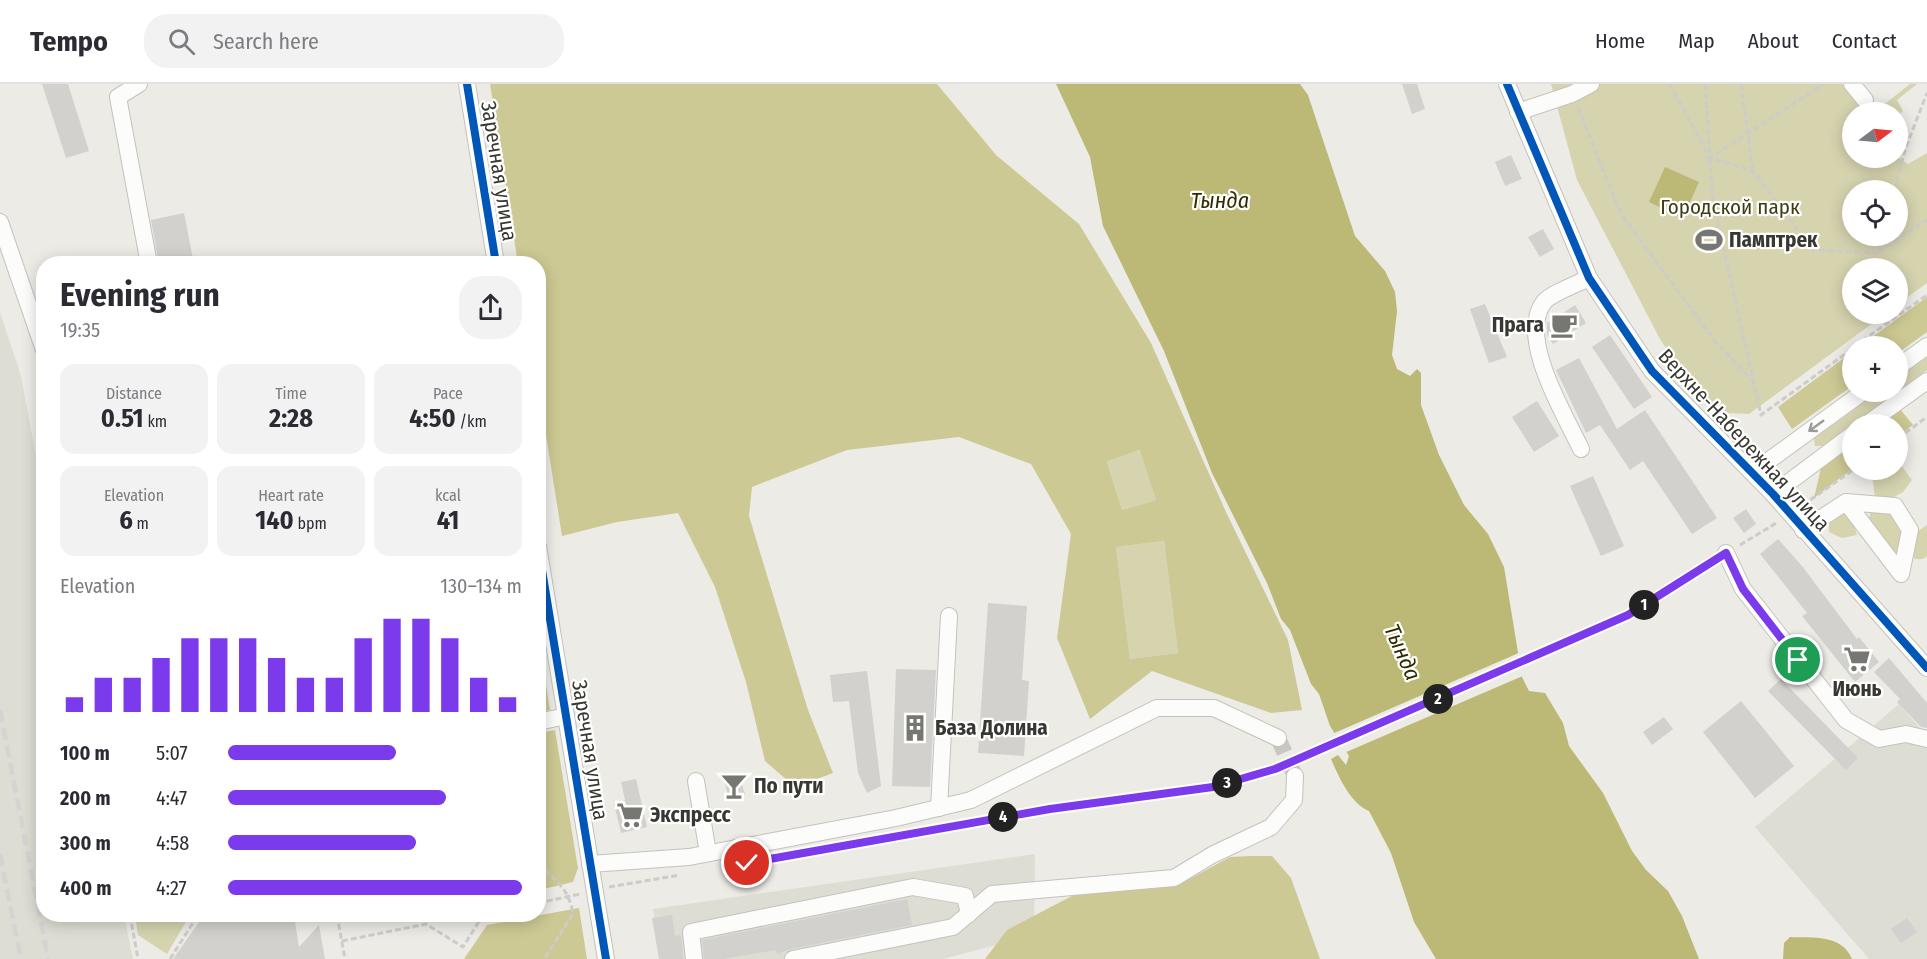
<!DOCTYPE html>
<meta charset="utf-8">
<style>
:root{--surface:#fff;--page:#f2f2f3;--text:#2b2b33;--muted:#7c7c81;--line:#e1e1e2;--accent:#7c3aed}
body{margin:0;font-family:"Fira Sans Condensed",sans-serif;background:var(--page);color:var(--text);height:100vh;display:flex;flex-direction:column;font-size:22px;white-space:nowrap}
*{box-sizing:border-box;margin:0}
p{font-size:20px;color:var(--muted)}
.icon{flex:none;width:33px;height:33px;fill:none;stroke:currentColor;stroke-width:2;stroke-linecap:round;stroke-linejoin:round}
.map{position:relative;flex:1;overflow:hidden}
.sheet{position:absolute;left:36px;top:172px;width:510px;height:666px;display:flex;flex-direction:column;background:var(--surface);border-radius:24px;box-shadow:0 3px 15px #0003}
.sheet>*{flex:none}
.needle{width:39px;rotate:74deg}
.fabs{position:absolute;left:1842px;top:18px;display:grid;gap:12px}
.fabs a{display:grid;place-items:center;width:66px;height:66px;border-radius:50%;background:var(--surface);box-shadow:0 3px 15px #0003;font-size:30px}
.pin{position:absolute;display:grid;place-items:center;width:51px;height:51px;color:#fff;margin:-26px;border:3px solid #fff;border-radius:50%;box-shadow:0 2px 6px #0007}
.km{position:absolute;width:30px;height:30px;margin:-15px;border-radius:50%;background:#222;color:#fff;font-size:16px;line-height:30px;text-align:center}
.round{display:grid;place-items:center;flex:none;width:63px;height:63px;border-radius:24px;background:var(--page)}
.overview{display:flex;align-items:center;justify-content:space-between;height:102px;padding:0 24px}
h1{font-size:33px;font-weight:700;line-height:45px}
.metrics{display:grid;grid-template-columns:repeat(3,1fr);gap:9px;height:102px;padding:6px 24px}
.metrics div{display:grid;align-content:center;border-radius:15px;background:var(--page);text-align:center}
.metrics b{font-size:26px;font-weight:700}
.metrics small{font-size:16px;font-weight:400}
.metrics p{font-size:16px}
.chart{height:168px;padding:12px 24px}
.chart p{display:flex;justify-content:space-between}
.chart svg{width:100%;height:108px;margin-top:6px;stroke:var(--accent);stroke-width:6}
ul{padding:0 24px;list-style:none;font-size:20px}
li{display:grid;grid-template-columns:96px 72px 1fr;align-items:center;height:45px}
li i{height:15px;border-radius:8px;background:var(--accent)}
header{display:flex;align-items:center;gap:36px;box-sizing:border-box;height:84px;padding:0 30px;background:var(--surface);border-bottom:2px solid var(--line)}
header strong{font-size:28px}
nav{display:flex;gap:33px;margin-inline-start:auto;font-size:21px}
.search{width:420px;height:54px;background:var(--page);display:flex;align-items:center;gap:15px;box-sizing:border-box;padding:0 21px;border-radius:24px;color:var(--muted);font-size:22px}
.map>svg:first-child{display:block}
</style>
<header>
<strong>Tempo</strong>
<div class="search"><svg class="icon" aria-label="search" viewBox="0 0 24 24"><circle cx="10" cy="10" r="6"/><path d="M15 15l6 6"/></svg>Search here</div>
<nav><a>Home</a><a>Map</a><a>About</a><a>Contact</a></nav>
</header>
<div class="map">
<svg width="1927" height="875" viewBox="0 0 1927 875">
<rect width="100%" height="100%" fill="#ecebe6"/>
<!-- built -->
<g fill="#deddd3">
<polygon points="0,228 21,292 43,409 44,831 124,831 133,875 0,875"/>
<polygon points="1899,620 1927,652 1927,875 1869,875 1755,743"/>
<polygon points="1035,770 1034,851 943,875 662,875 653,825"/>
</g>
<!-- green -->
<g fill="#d6d3af" fill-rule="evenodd">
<path d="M1551,0H1842L1867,28H1852V74L1898,73L1908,80L1927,69V199L1898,220V184H1852V230H1885L1749,330L1728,329L1691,302L1660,255L1577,96ZM1852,106H1898V152H1852Z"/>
<polygon points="1910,0 1917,0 1897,16 1903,27 1898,31 1898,28 1868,28 1881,23"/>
<polygon points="1927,272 1927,286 1823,362 1815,362 1814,354 1878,308 1898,308 1898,294"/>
<polygon points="1141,366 1156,416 1122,426 1107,376"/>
<polygon points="1898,377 1912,396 1903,408 1885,418 1875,414 1872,390 1878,386 1898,386"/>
<polygon points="1844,424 1853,437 1857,451 1842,454 1829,448 1829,434"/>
<polygon points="1871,427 1895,429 1905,446 1899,474 1894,472 1869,434"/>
<polygon points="1927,441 1927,472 1923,475 1914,475 1915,449"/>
<polygon points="1164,457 1178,569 1130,575 1116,463"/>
<polygon points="135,831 185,831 187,836 167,870 138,851"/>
</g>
<!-- forest -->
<g fill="#cdc994" fill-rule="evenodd">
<path d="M490,0H937L996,71L1079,140L1151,259L1226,428L1288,556L1302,626L1271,629L1152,587L1090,635L1057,554L1071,450L1031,380L959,353L847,366L752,403L749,432L808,626L833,689L795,703L765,677L746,598L715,503L678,429L617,438L562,452L539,307L538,180H518ZM1140,366L1156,416L1122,426L1107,377ZM1164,457L1178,569L1130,575L1116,463Z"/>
<polygon points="1927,213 1927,248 1898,269 1898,262 1860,262"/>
<polygon points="1852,268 1852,302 1792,345 1778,323"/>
<polygon points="1900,325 1913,341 1898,352 1898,340 1879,340"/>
<polygon points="1852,360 1852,385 1814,414 1821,384"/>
<polygon points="539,557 550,626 539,628 538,628"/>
<polygon points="555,646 578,784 573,798 539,806 539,649"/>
<polygon points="1251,772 1272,772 1291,794 1320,875 985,875 1007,846 1087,804 1175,803 1230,773"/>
<polygon points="579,824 587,875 464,875 487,841"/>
</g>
<!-- water -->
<g fill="#bcb875">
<path d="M1056,0H1300L1308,11L1355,152L1385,187L1395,208L1397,227L1392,271L1397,285L1410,292L1417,285L1421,289V321L1439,371L1464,421L1488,450L1504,483L1522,593L1529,607L1545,609L1563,639L1569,662L1603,709L1632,767L1646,786L1668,807L1682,832L1699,875H1436L1414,838L1391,769L1369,727C1350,719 1339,693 1331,675L1338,671L1346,681L1349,672L1330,642L1319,610L1311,600L1290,546L1281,535L1267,499L1212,389L1164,267L1103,142L1090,73Z"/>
<polygon points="1665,83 1699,98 1683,134 1649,118"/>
<path d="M1790,853C1812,854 1842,850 1852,875H1783L1784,859Z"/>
</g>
<!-- pier -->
<polygon fill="#ecebe6" points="1521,568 1525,591 1344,669 1332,650"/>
<!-- building -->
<g fill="#d2d1cd">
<polygon points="42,0 68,0 89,67 66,74"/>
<polygon points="1402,0 1417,0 1425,25 1412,30"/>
<polygon points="1511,71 1522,95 1505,102 1495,78"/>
<polygon points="184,129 194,180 159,180 151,136"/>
<polygon points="1543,145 1554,165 1540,173 1528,153"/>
<polygon points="1485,220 1507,273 1489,279 1470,225"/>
<polygon points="1575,221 1586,239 1553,260 1547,251 1547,239"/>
<polygon points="1610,251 1652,313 1634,325 1592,263"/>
<polygon points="1579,274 1617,345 1645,326 1717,434 1692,450 1643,377 1630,386 1600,341 1586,349 1556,286"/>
<polygon points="1537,317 1559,352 1534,368 1512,333"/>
<polygon points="1593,392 1624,462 1601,472 1570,402"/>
<polygon points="1746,425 1756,440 1744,449 1733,434"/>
<polygon points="1778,455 1802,482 1857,555 1859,553 1879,578 1855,598 1802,532 1807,529 1760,470"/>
<polygon points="988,519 1027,522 1022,596 1029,597 1024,672 978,669"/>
<polygon points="1889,574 1927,619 1927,644 1921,643 1897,618 1900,615 1874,588"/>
<polygon points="896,585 936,586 930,703 892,702"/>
<polygon points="867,587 881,702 867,709 858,689 849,617 833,618 830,591"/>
<polygon points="1781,595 1858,674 1846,686 1768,607"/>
<polygon points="1741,617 1794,682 1755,714 1703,648"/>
<polygon points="1664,633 1673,645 1652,661 1643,648"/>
<polygon points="738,689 745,710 729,714 723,693"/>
<polygon points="636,695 647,743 621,749 614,719 625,716 621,698"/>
<polygon points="907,815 912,841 791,865 777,870 776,866 724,875 704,875 702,856"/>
<polygon points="204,831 294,831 299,863 319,841 325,875 173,875"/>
<polygon points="672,831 675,852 681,851 683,875 659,875 652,834"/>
<polygon points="1907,834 1917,848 1901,859 1891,845"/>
</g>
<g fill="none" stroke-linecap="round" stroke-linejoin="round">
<!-- minor-tunnel -->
<polyline stroke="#c8c7c2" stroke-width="16" stroke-dasharray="16 8" stroke-linecap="butt" points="1278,654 1295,692"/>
<defs>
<g id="minor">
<polyline points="139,0 118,13 149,180"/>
<polyline points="467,0 496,180"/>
<polyline points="1507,0 1589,194 1652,287 1773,410 1927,584"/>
<polyline points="1852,0 1865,16"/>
<polyline points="1518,28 1572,10 1591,0"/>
<polyline points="0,138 44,266"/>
<polyline points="1898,283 1927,262"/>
<polyline points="1867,340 1927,297"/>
<path d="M1581,365C1565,331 1517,253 1544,218C1550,210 1579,199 1589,194"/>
<polyline points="1753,388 1863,308"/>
<polyline points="1773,410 1852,351"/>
<polyline points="1803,446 1846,418 1895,422 1910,446 1901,490 1846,418"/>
<polyline points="538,462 606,875"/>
<polyline points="1726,469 1743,505 1846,636 1879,655 1906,650 1927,655"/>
<polyline points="538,638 566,632"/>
<polyline points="696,697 708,769"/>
<polyline points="939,724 949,532"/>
<polyline points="590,780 689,773 896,734 971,716 1157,624 1214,624 1278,654"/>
<polyline points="694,875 691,848 913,803 965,812 969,830"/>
<polyline points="793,875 953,843 992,810 1174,794 1212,771 1271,743 1294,716 1295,692"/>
</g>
</defs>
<!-- minor casing -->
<use href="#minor" stroke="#c3c2be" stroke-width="18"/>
<!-- path -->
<g stroke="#cdcccb" stroke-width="3" stroke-dasharray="6 3" stroke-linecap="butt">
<polyline points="1670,0 1710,74 1753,87 1813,166 1877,169 1882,152"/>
<polyline points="1705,0 1710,74 1824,0"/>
<polyline points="1741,0 1753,87"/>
<polyline points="1578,24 1621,130 1715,257 1752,296"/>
<polyline points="1710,74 1713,117 1761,331 1852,265"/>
<polyline points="1894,106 1906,63 1927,9"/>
<polyline points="1878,168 1927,136"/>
<polyline points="1855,262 1927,211"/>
<polyline points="1898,354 1927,333"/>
<polyline points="1803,421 1853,386"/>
<polyline points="1740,461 1778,438"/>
<polyline points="1558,563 1627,531 1713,477"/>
<polyline points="834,763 1050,725 1213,703 1275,685"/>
<path d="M538,780C557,797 569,805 573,830L544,875"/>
<polyline points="609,803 680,791"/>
<polyline points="538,819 580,810"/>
<polyline points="130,831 138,875"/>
<polyline points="337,831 345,875"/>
<polyline points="458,836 483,831"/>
<polyline points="342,857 426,840 463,863 483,831"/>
<polyline points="170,875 198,831"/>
</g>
<!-- minor -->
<use href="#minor" stroke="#fcfcfb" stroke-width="16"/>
<!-- rail -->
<g stroke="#d4d4d2" stroke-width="4.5" stroke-dasharray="12 6" stroke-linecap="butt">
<polyline points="0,626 48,875"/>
<polyline points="0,770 21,875"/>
</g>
<!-- path-bridge -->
<polyline stroke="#cdcccb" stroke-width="3" stroke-dasharray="6 3" stroke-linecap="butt" points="1275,685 1558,563"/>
<defs>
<g id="cycleway">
<polyline points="467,0 496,180"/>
<polyline points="1507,0 1589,194 1652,287 1773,410 1927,584"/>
<polyline points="538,462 606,875"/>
</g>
</defs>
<!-- cycleway casing -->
<use href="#cycleway" stroke="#fffffe" stroke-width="11"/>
<!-- cycleway -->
<use href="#cycleway" stroke="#0057b8" stroke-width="8"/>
</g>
<!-- one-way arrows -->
<defs><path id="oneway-shaft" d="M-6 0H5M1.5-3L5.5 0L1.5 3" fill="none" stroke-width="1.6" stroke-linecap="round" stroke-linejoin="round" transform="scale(1.5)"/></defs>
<use stroke="#9a9a97" href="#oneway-shaft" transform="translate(1816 342) rotate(144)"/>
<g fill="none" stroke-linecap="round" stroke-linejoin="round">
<defs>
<polyline id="route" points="747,779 1050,725 1213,703 1275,685 1628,531 1726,469 1743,505 1798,576"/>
</defs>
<!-- route casing -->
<use href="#route" stroke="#fff" stroke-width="12"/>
<!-- route -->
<use href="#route" stroke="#7c3aed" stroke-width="8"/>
</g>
<!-- icons -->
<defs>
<symbol id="stadium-bare" viewBox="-9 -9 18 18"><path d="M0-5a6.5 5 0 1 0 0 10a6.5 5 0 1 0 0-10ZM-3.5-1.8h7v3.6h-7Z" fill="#767672" stroke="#fffffe" stroke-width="2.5" paint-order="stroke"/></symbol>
<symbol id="cafe-bare" viewBox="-9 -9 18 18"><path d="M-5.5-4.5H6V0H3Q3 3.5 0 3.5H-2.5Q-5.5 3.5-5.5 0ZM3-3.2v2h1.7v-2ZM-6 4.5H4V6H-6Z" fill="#767672" stroke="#fffffe" stroke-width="2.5" paint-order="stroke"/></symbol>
<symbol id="supermarket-bare" viewBox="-9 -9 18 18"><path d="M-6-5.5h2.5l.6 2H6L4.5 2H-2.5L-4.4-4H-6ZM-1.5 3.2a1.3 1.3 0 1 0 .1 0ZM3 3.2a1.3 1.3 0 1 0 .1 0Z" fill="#767672" stroke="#fffffe" stroke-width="2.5" paint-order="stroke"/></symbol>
<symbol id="building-bare" viewBox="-9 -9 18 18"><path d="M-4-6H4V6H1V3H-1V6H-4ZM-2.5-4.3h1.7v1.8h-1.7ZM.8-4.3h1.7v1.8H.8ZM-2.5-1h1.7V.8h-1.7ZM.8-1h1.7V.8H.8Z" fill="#767672" stroke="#fffffe" stroke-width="2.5" paint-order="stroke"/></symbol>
<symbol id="bar-bare" viewBox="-9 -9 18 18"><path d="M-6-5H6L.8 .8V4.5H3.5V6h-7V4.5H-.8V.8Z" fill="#767672" stroke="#fffffe" stroke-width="2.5" paint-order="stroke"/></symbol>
</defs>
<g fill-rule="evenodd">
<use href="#stadium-bare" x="1690" y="137" width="38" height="38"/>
<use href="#cafe-bare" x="1545" y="222" width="38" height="38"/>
<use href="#supermarket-bare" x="1838" y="556" width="38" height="38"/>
<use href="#building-bare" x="896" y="625" width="38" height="38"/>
<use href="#bar-bare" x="715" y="683" width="38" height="38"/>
<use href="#supermarket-bare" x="611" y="712" width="38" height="38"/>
</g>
<g text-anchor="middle" stroke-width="4.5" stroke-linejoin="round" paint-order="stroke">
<!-- street labels -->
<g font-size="21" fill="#373733" stroke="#fffffe">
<text transform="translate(499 87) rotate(81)" y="7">Заречная улица</text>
<text transform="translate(1744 356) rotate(47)" y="7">Верхне-Набережная улица</text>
<text transform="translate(590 666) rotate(81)" y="7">Заречная улица</text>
</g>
<!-- park labels -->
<g font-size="21" fill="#3f3c15" stroke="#fffffe">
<text x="1730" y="130">Городской парк</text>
</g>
<!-- poi labels -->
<g font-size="21" font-weight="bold" fill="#373733" stroke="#fffffe" text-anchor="start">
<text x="1729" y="163">Памптрек</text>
<text x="1544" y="248" text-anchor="end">Прага</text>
<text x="1857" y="612" text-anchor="middle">Июнь</text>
<text x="935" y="651">База Долина</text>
<text x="754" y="709">По пути</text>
<text x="650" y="738">Экспресс</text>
</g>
<!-- water labels -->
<g font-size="22" font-style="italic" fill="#2f2c03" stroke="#fffffe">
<text x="1220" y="124">Тында</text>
<text transform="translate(1403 568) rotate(66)" y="8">Тында</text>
</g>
</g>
</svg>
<div class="fabs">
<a><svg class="needle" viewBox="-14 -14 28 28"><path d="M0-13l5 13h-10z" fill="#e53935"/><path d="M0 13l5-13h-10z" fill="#7c7c81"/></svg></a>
<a><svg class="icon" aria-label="locate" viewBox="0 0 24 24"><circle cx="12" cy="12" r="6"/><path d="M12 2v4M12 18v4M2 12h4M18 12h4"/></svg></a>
<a><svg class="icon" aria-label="layers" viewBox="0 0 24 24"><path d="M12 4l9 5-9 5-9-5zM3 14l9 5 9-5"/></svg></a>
<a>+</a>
<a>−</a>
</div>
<div class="pin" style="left:1798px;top:576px;background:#1e9e55"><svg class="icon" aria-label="arrive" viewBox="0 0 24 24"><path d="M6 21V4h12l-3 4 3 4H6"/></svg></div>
<div class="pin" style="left:747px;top:779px;background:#d93025"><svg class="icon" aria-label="check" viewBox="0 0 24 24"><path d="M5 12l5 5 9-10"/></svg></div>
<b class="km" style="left:1644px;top:521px">1</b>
<b class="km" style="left:1438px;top:615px">2</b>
<b class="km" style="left:1227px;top:699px">3</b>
<b class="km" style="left:1003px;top:733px">4</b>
<section class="sheet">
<div class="overview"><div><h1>Evening run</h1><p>19:35</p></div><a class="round"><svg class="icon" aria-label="share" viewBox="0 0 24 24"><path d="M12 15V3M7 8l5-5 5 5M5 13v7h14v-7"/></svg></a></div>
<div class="metrics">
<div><p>Distance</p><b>0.51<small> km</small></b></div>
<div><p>Time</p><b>2:28</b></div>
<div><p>Pace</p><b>4:50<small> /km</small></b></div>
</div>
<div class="metrics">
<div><p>Elevation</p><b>6<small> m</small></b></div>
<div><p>Heart rate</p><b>140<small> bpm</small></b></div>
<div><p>kcal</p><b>41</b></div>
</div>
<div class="chart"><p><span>Elevation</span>130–134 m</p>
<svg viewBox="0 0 160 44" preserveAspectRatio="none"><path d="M5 44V38M15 44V30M25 44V30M35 44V22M45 44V14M55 44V14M65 44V14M75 44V22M85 44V30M95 44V30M105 44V14M115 44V6M125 44V6M135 44V14M145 44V30M155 44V38"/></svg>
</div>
<ul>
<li><b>100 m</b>5:07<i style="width:57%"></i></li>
<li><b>200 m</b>4:47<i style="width:74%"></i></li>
<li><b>300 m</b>4:58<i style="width:64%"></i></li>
<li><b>400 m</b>4:27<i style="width:100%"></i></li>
</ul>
</section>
</div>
